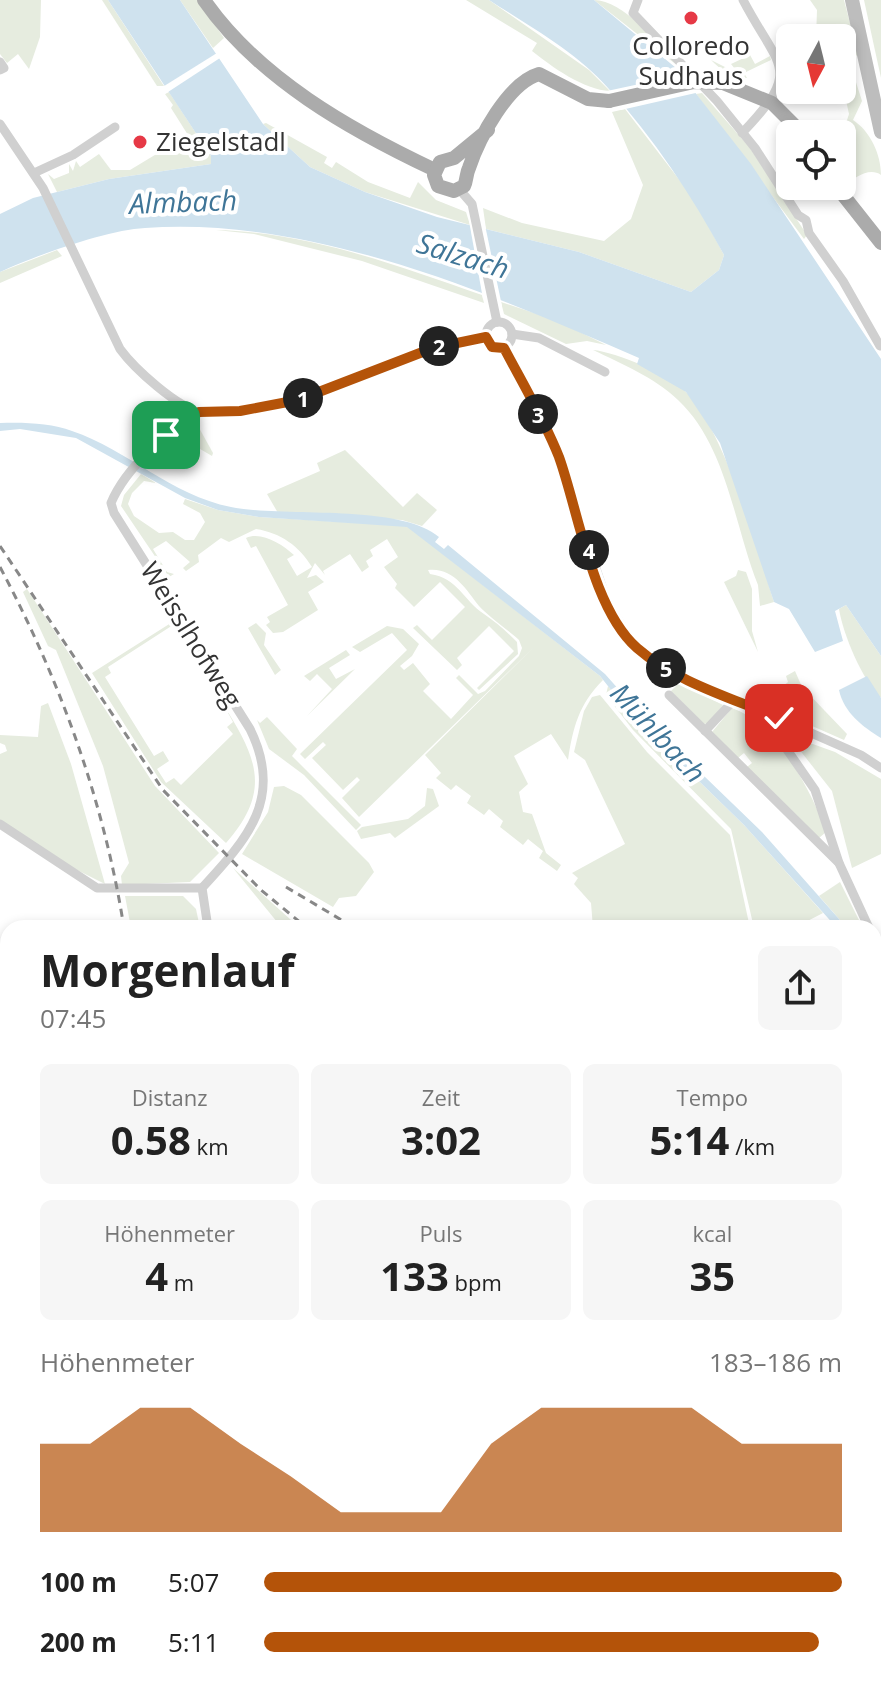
<!DOCTYPE html>
<html lang="de">
<meta charset="utf-8">
<style>
:root{--surface:#fff;--page:#f6f6f6;--text:#222;--muted:#767676;--accent:#b45309}
body{margin:0;font-family:"Open Sans",sans-serif;background:var(--page);color:var(--text);height:100vh;display:flex;flex-direction:column;font-size:30px;white-space:nowrap}
*{box-sizing:border-box;margin:0}
p{font-size:26px;color:var(--muted)}
.icon{flex:none;width:44px;height:44px;fill:none;stroke:currentColor;stroke-width:2;stroke-linecap:round;stroke-linejoin:round}
.map{position:relative;flex:1;overflow:hidden}
.details{position:absolute;left:0px;top:920px;width:882px;height:768px;display:flex;flex-direction:column;background:var(--surface);border-radius:24px 24px 0 0;box-shadow:0 4px 12px #0003}
.details>*{flex:none}
.needle{width:52px;rotate:187deg}
.fabs{position:absolute;left:776px;top:24px;display:grid;gap:16px}
.fabs a{display:grid;place-items:center;width:80px;height:80px;border-radius:12px;background:var(--surface);box-shadow:0 4px 12px #0003;font-size:40px}
.pin{position:absolute;display:grid;place-items:center;width:68px;height:68px;color:#fff;margin:-34px;border-radius:16px;box-shadow:0 4px 12px #0006}
.km{position:absolute;width:40px;height:40px;margin:-20px;border-radius:50%;background:#222;color:#fff;font-size:22px;line-height:40px;text-align:center}
.round{display:grid;place-items:center;flex:none;width:84px;height:84px;border-radius:12px;background:var(--page)}
.overview{display:flex;align-items:center;justify-content:space-between;height:136px;padding:0 40px}
h1{font-size:44px;font-weight:700;line-height:60px}
.metrics{display:grid;grid-template-columns:repeat(3,1fr);gap:12px;height:136px;padding:8px 40px}
.metrics div{display:grid;align-content:center;border-radius:12px;background:var(--page);text-align:center}
.metrics b{font-size:40px;font-weight:700}
.metrics small{font-size:22px;font-weight:400}
.metrics p{font-size:22px}
.chart{height:224px;padding:16px 40px}
.chart p{display:flex;justify-content:space-between}
.chart svg{width:100%;height:144px;margin-top:8px;fill:var(--accent);opacity:.7}
ul{padding:0 40px;list-style:none;font-size:26px}
li{display:grid;grid-template-columns:128px 96px 1fr;align-items:center;height:60px}
li i{height:20px;border-radius:10px;background:var(--accent)}
.map>svg:first-child{display:block}
</style>
<div class="map">
<svg width="881" height="1688" viewBox="0 0 881 1688">
<rect width="100%" height="100%" fill="#fff"/>
<!-- green -->
<g fill="#e6ecdf">
<polygon points="0,0 41,0 40,37 29,69 18,54 7,63 0,54"/>
<polygon points="102,0 108,0 164,86 157,86"/>
<polygon points="180,0 198,0 224,38 213,48"/>
<path d="M466,0H489L589,70L610,91C584,90 552,67 532,51L537,43Z"/>
<path d="M594,0C623,0 660,45 678,66Z"/>
<polygon points="810,0 844,0 858,54 852,60 842,52 842,38 816,38 817,10"/>
<polygon points="864,0 881,0 881,78"/>
<path d="M750,55L755,64L770,56L771,60L744,73L747,78C732,79 721,70 711,60L739,74L731,64Z"/>
<path d="M843,67L854,76L862,101L853,120C870,131 881,154 881,175C870,167 854,177 846,186L842,181V135L849,114L842,82Z"/>
<polygon points="169,92 211,156 211,164 109,179 57,192 48,174 54,179 69,173 69,164 73,171 76,161 80,167 99,154 111,170 130,170 188,135 171,108 173,105 165,94"/>
<polygon points="702,93 750,148 807,235 804,239 696,94"/>
<polygon points="625,109 694,199 724,255 719,270 691,292 579,252 486,229 483,208 522,223 604,241 631,219 643,185 612,112"/>
<polygon points="266,123 327,157 324,163 332,168 336,162 368,182 410,198 418,182 436,200 466,212 470,225 365,192 310,167 263,124"/>
<path d="M216,230C307,232 396,265 482,295L484,303L362,261L254,234Z"/>
<polygon points="57,250 62,256 0,283 0,272"/>
<polygon points="501,302 558,321 606,345 587,341 566,344 504,314"/>
<path d="M593,350C616,352 671,375 687,393C727,437 755,543 774,602L760,606L758,585C734,525 727,446 678,400C654,377 622,364 593,350Z"/>
<polygon points="198,426 213,453 212,456 178,436"/>
<polygon points="345,450 403,507 417,493 437,510 422,526 402,520 278,513 267,494 320,471 317,463"/>
<path d="M141,474L156,483L144,481L132,493L128,504L134,516L159,533L173,532L185,540H194L205,522L200,513L183,504L185,499L218,510L259,517L407,526L600,676L603,680C579,704 573,727 568,760L551,734L514,756L528,784L519,792L523,812L532,814L546,853L561,865L557,871L539,858L543,851L528,839L523,845L500,827L503,821L489,809L484,815L467,803L471,796L456,785L451,790L436,778L441,773L425,755L535,646L359,817L342,798L360,780L357,777L343,790L312,758L326,745L323,742L305,759L300,754L407,650L392,633L360,652L352,647L387,626L403,629L419,644L412,656L400,666L404,670L413,663L430,684L423,691L451,719L473,695L456,678L459,675L478,694L485,691L519,656L522,648L519,640C508,630 487,615 479,606C466,589 453,567 428,570L430,574C458,578 463,600 484,614C497,623 506,631 517,642L518,654L479,690L477,688L514,651L489,626L457,658L462,665L457,670L413,628L417,625L432,640L465,607L440,582L414,607L395,588L397,584L384,567L398,557L387,539L370,550L373,556L366,561L369,567L362,572L350,554L323,571L325,575L315,563L307,578L316,575L324,582L308,592L318,610L283,632L273,633L266,625L270,622L267,617L288,605L256,546L251,548L246,538C261,531 282,544 294,555L287,559L297,576L312,567C299,546 281,533 256,529L229,542L221,538L198,555L199,562L186,571L183,568L190,562L166,541L153,549L167,572L174,574L169,577L121,506L124,495Z"/>
<polygon points="738,570 746,572 752,589 752,631 758,652 724,582 736,576"/>
<polygon points="27,589 155,786 219,853 190,882 122,885 121,876 129,863 103,766 56,650 48,646 23,592"/>
<path d="M846,605L881,656V698C862,680 843,634 839,609Z"/>
<path d="M174,621L173,625L108,667L111,673L105,677L154,756L163,751L169,761L157,769L166,783L174,778L181,785L233,734L227,727L233,722L223,704C256,757 273,790 226,843L161,782L92,673Z"/>
<polygon points="256,623 266,633 264,645 281,670 275,675 248,628"/>
<polygon points="346,650 350,655 329,668 336,679 355,669 307,716 332,689 317,674 310,681 304,676"/>
<polygon points="795,671 802,687 847,734 844,740 762,704 788,682 786,676"/>
<polygon points="679,683 723,705 709,723 704,724 671,691"/>
<polygon points="608,686 631,715 744,825 823,913 794,928 754,928 731,829 633,730 606,695"/>
<polygon points="600,695 647,752 730,835 750,928 593,928 591,903 574,884 578,878 572,873 625,844 585,760 574,752 584,711 592,697"/>
<polygon points="48,703 71,764 105,884 71,867 0,820 0,754 7,751 5,745 0,743 0,735 38,737 41,706"/>
<path d="M732,708C775,723 812,791 826,832L819,838L747,767L752,763L744,753L738,758L712,732Z"/>
<polygon points="267,717 297,749 292,756 361,825 356,830 304,775 269,749 257,720 260,723"/>
<polygon points="796,738 835,752 881,779 881,854 852,868 832,791 795,744"/>
<polygon points="284,786 301,795 369,863 374,872 356,896 339,898 333,907 242,854 268,812 274,787"/>
<polygon points="427,788 433,789 439,806 395,838 390,833 361,839 357,831 362,827 408,819 425,806"/>
<polygon points="233,868 300,928 282,928"/>
<polygon points="840,882 863,928 847,928 819,896"/>
<polygon points="125,896 183,896 196,909 200,928 131,928"/>
<polygon points="874,975 881,989 881,1040 874,1044"/>
<polygon points="0,1007 8,1013 8,1137 0,1144"/>
<polygon points="0,1429 8,1429 7,1515 0,1515"/>
<polygon points="123,1680 667,1680 669,1688 122,1688"/>
</g>
<!-- water -->
<g fill="#cfe2ee">
<path d="M108,0H180L263,124L310,167L365,192L437,217L579,252L691,292L719,270L724,255C692,196 654,138 608,88C576,52 529,26 489,0H594L676,68L751,164L881,359V656L846,605L835,611L843,641L815,652L789,609L774,602L720,443L686,392L637,364L639,358C490,293 311,216 145,228C106,230 35,256 0,272V214L33,198L109,179L211,164V156Z"/>
<path d="M0,423C23,422 51,423 72,431C128,450 171,495 231,507C286,518 398,503 439,537L435,542L444,549L448,545L605,674L645,719L762,832L847,928H837L744,825L631,715L600,676L407,527L259,517L218,510L185,498L76,438L20,429L0,431Z"/>
<path d="M867,676L881,698V738C863,727 844,713 839,690Z"/>
</g>
<!-- pier -->
<g fill="#fff">
<polygon points="217,53 220,58 165,94 161,88"/>
<polygon points="686,74 700,92 621,110 607,91"/>
<polygon points="469,221 485,225 502,306 483,299"/>
</g>
<g fill="none" stroke-linecap="round" stroke-linejoin="round">
<!-- minor -->
<g stroke="#d0d0d0" stroke-width="9">
<polyline points="638,0 633,13 717,101 755,148 798,215 806,220 809,233 843,281 880,346"/>
<polyline points="0,62 4,68 0,70"/>
<path d="M0,124L43,188L120,349C134,368 178,409 202,412C291,425 395,350 486,337"/>
<path d="M742,133C804,68 779,69 743,0"/>
<polyline points="34,173 73,155 115,127"/>
<polyline points="459,189 472,204 497,322"/>
<circle cx="499" cy="335" r="13"/>
<polyline points="512,334 539,338 605,372"/>
<polyline points="504,348 557,453 608,604 635,646 673,672 861,755 881,768"/>
<path d="M199,412C166,435 127,465 111,503L114,513L250,729C284,798 248,838 202,888L208,928"/>
<polyline points="669,695 839,863"/>
<polyline points="779,718 781,741 815,790 839,863 869,928"/>
<polyline points="705,731 735,699"/>
<polyline points="0,824 97,888 202,888"/>
<polyline points="874,938 881,951"/>
<polyline points="0,1002 8,1009"/>
<polyline points="874,1112 881,1108"/>
<polyline points="874,1257 881,1264"/>
<polyline points="874,1392 881,1384"/>
<polyline points="874,1410 881,1415"/>
<polyline points="874,1486 881,1492"/>
<polyline points="874,1633 881,1639"/>
<polyline points="732,1680 754,1688"/>
<polyline points="816,1680 825,1688"/>
<polyline points="773,1688 773,1680"/>
</g>
<!-- secondary -->
<polyline stroke="#bdbdbd" stroke-width="14" points="852,0 881,132"/>
<!-- primary -->
<g stroke="#ababab" stroke-width="14">
<path d="M204,0C258,78 350,130 435,170"/>
<polyline points="723,83 772,103 803,134"/>
<path d="M488,130L454,158L440,162L434,175L438,186L454,191L464,186C467,180 466,174 469,168C479,138 508,83 539,74L588,99L609,101"/>
<polyline points="836,186 881,243"/>
</g>
<!-- rail -->
<g stroke="#888" stroke-width="3" stroke-dasharray="8 6" stroke-linecap="butt">
<polyline points="0,546 163,790 261,890 307,928"/>
<path d="M0,567C60,680 104,801 124,928"/>
<polyline points="286,887 355,928"/>
<polyline points="874,1349 881,1355"/>
<polyline points="102,1688 102,1680"/>
</g>
<!-- primary-bridge -->
<polyline stroke="#ababab" stroke-width="14" points="609,101 694,82 723,83"/>
</g>
<g fill="none" stroke-linecap="round" stroke-linejoin="round">
<defs>
<path id="route" d="M166,435L199,412L240,411L298,400L433,348L486,337L492,347L504,348C523,384 544,419 559,457C579,513 592,608 637,648C676,682 732,698 779,718"/>
</defs>
<!-- route casing -->
<use href="#route" stroke="#fff" stroke-width="16"/>
<!-- route -->
<use href="#route" stroke="#b45309" stroke-width="10"/>
</g>
<!-- markers -->
<g fill="#e63946" stroke="#fff" stroke-width="3">
<circle cx="691" cy="18" r="8"/>
<circle cx="140" cy="142" r="8"/>
</g>
<g text-anchor="middle" stroke-width="8" stroke-linejoin="round" paint-order="stroke">
<!-- poi labels -->
<g font-size="26" fill="#333" stroke="#fff">
<text x="691" y="55">Colloredo<tspan x="691" dy="30">Sudhaus</tspan></text>
<text x="156" y="151" text-anchor="start">Ziegelstadl</text>
</g>
<!-- street labels -->
<g font-size="26" fill="#333" stroke="#fff">
<text transform="translate(191 635) rotate(58)" y="9">Weisslhofweg</text>
</g>
<!-- water labels -->
<g font-size="28" font-style="italic" fill="#3f7597" stroke="#fff">
<text transform="translate(183 202) rotate(-2)" y="10">Almbach</text>
<text transform="translate(463 256) rotate(17)" y="10">Salzach</text>
<text transform="translate(658 733) rotate(47)" y="10">Mühlbach</text>
</g>
</g>
</svg>
<div class="fabs">
<a><svg class="needle" viewBox="-14 -14 28 28"><path d="M0-13l5 13h-10z" fill="#e53935"/><path d="M0 13l5-13h-10z" fill="#767676"/></svg></a>
<a><svg class="icon" aria-label="locate" viewBox="0 0 24 24"><circle cx="12" cy="12" r="6"/><path d="M12 2v4M12 18v4M2 12h4M18 12h4"/></svg></a>
</div>
<div class="pin" style="left:166px;top:435px;background:#1e9e55"><svg class="icon" aria-label="arrive" viewBox="0 0 24 24"><path d="M6 21V4h12l-3 4 3 4H6"/></svg></div>
<div class="pin" style="left:779px;top:718px;background:#d93025"><svg class="icon" aria-label="check" viewBox="0 0 24 24"><path d="M5 12l5 5 9-10"/></svg></div>
<b class="km" style="left:303px;top:398px">1</b>
<b class="km" style="left:439px;top:346px">2</b>
<b class="km" style="left:538px;top:414px">3</b>
<b class="km" style="left:589px;top:550px">4</b>
<b class="km" style="left:666px;top:668px">5</b>
<section class="details">
<div class="overview"><div><h1>Morgenlauf</h1><p>07:45</p></div><a class="round"><svg class="icon" aria-label="share" viewBox="0 0 24 24"><path d="M12 15V3M7 8l5-5 5 5M5 13v7h14v-7"/></svg></a></div>
<div class="metrics">
<div><p>Distanz</p><b>0.58<small> km</small></b></div>
<div><p>Zeit</p><b>3:02</b></div>
<div><p>Tempo</p><b>5:14<small> /km</small></b></div>
</div>
<div class="metrics">
<div><p>Höhenmeter</p><b>4<small> m</small></b></div>
<div><p>Puls</p><b>133<small> bpm</small></b></div>
<div><p>kcal</p><b>35</b></div>
</div>
<div class="chart"><p><span>Höhenmeter</span>183–186 m</p>
<svg viewBox="0 0 160 44" preserveAspectRatio="none"><path d="M0 44V17L10 17L20 6L30 6L40 17L50 27L60 38L70 38L80 38L90 17L100 6L110 6L120 6L130 6L140 17L150 17L160 17V44z"/></svg>
</div>
<ul>
<li><b>100 m</b>5:07<i style="width:100%"></i></li>
<li><b>200 m</b>5:11<i style="width:96%"></i></li>
</ul>
</section>
</div>
